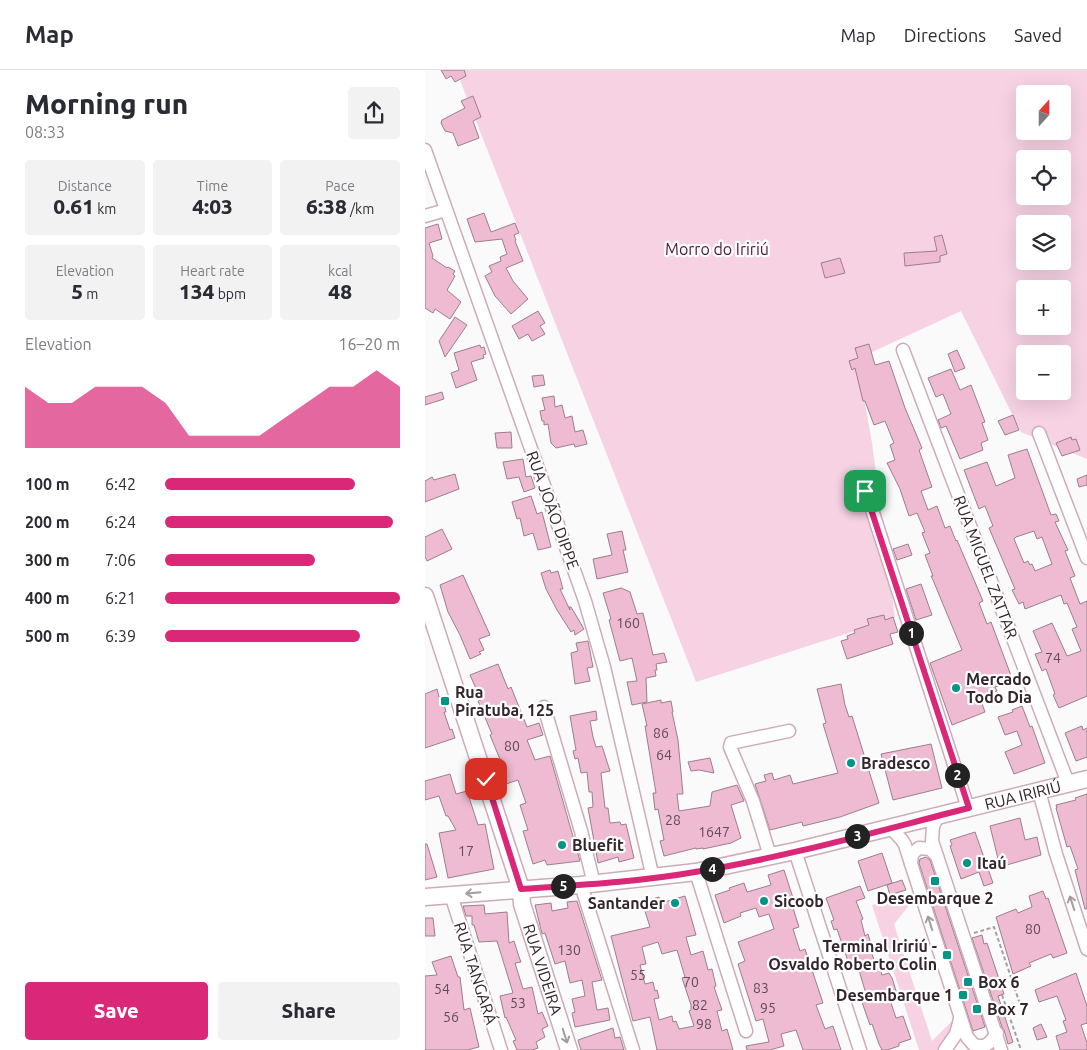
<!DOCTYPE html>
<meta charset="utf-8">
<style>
:root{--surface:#fff;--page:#f2f2f3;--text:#2b2b33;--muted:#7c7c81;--line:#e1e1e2;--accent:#db2777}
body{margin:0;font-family:Ubuntu,sans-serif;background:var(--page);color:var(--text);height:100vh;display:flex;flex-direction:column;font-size:19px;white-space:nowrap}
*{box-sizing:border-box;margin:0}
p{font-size:16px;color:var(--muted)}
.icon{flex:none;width:28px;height:28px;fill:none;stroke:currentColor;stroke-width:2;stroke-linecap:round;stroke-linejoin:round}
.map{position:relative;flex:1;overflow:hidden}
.side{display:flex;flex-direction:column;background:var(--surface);width:425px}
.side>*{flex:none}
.needle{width:32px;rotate:21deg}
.controls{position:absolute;left:591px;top:15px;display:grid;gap:10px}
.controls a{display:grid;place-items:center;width:55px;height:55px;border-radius:5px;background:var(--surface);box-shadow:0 5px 20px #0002;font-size:25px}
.pin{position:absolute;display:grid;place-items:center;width:42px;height:42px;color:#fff;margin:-21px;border-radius:10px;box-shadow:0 2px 8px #0006}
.km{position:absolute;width:25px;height:25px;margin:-12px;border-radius:50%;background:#222;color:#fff;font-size:14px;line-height:25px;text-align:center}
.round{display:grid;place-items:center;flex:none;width:52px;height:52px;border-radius:5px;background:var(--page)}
.headline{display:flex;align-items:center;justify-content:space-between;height:85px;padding:0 25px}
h1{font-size:28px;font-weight:800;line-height:38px}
.stats{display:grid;grid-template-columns:repeat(3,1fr);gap:8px;height:85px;padding:5px 25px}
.stats div{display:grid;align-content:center;border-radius:5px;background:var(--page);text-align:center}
.stats b{font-size:21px;font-weight:800}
.stats small{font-size:14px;font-weight:400}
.stats p{font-size:14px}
.chart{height:140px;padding:10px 25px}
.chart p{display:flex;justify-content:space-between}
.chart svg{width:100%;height:90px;margin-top:5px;fill:var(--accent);opacity:.7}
.cta{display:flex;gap:10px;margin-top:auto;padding:10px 25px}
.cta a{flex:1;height:58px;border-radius:5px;background:var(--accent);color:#fff;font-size:20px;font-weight:800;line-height:58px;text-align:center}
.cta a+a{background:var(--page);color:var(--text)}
ul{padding:0 25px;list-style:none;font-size:16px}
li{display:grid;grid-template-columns:80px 60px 1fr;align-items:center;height:38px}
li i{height:12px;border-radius:6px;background:var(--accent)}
header{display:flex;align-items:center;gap:30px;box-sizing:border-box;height:70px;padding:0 25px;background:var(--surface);border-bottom:1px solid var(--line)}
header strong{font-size:24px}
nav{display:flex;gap:28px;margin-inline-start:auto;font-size:18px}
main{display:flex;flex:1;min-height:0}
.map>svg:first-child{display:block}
</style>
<header>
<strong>Map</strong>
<nav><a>Map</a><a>Directions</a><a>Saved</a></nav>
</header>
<main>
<section class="side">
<div class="headline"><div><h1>Morning run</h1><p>08:33</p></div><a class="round"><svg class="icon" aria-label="share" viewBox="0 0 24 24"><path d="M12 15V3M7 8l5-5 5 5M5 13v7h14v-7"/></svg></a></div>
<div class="stats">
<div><p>Distance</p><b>0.61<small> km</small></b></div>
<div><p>Time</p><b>4:03</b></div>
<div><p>Pace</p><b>6:38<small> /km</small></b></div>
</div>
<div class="stats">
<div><p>Elevation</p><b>5<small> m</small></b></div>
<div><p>Heart rate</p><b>134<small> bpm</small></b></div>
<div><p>kcal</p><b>48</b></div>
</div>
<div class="chart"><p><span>Elevation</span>16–20 m</p>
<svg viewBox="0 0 160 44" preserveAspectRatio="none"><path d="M0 44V14L10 22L20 22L30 14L40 14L50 14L60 22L70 38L80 38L90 38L100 38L110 30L120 22L130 14L140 14L150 6L160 14V44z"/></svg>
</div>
<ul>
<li><b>100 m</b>6:42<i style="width:81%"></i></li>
<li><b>200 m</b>6:24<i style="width:97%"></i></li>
<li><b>300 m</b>7:06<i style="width:64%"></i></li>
<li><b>400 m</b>6:21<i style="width:100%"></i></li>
<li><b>500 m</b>6:39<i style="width:83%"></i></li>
</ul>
<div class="cta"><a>Save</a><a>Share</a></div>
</section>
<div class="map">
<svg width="662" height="980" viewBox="0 0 662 980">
<rect width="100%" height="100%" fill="#fafafa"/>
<!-- green -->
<g fill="#f6d2e3" fill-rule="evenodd">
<path d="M31,0H662V389L596,362L536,241L432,289L447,373L470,548L271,612ZM600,24H638V61H600ZM600,89H638V126H600ZM600,154H638V191H600ZM600,219H638V256H600ZM600,284H638V321H600Z"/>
<polygon points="489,823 490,828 469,854 507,971 526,952 528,957 522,971 512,980 494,980 447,835"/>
</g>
<!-- building -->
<g fill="#eebbd3" stroke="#9c7e8c" fill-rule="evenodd">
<polygon points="16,0 39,0 41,6 30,12 26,6 21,9"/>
<polygon points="48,26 56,47 48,51 54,68 33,76 28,63 20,61 16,53 17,50 40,38 36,31"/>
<polygon points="59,143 66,162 90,153 94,163 89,165 91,170 90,171 98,191 81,198 88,211 103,229 86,244 70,226 60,206 67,202 64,196 76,191 75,187 82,184 77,169 50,172 42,149"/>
<polygon points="13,154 17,169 4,173 8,186 7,188 22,198 23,197 30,201 28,204 30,206 22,220 36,232 25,249 10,239 8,243 0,238 0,158"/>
<polygon points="517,165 522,184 515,186 515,192 480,196 479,183 512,181 509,167"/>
<polygon points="415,188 420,203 400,208 396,193"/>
<polygon points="113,241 120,253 115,256 120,264 107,271 103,264 94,269 87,256"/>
<polygon points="30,247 42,255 20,287 14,271"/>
<polygon points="444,274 450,295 464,291 480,338 497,378 494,380 507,417 496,421 503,440 512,436 520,458 525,456 531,471 532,470 558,531 554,533 562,554 566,552 588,611 570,617 572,621 555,628 560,642 527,655 505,593 537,580 508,510 506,506 508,506 500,485 505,483 497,463 500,462 492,443 484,446 475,419 462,393 470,390 465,375 469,373 460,351 449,355 440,331 438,331 430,298 427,300 424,291 433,288 430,278"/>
<polygon points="55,275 56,278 59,277 61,284 58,285 59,288 46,292 52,310 31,318 26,303 34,300 29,283"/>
<polygon points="532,280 540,298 530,302 523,284"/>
<polygon points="526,299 535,320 546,315 560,352 557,353 563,370 556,373 558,380 535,389 521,356 516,358 513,350 526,344 518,324 511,327 503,308"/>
<polygon points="118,305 120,315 109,317 107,306"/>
<polygon points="17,322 19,329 0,335 0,327"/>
<polygon points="129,326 130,337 137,335 140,348 147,346 150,362 158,360 162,374 150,377 149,374 131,378 126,373 123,354 119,355 119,351 117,351 115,341 120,340 117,328"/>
<polygon points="588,345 594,360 580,365 573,351"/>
<polygon points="86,362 87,378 72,378 70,363"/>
<polygon points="646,367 647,370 651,369 655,380 637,386 631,373"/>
<path d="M602,379L626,445L631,444L634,451L630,452L643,480L640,481L650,506L645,508L655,534L662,531V626L634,638L628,625L630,624L621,599L617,601L610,584L617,582L608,561L627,553L642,586L656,581L647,559L652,557L642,533L639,534L636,525L600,539L598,532L594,534L587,520L590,519L564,458L568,456L560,436L554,439L539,400L562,392L571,416L590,408L583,385ZM609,461L612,469L617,467L627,494L610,501L607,494L605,495L603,491L599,493L589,469L591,467Z"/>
<polygon points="98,389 101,407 106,406 110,418 99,422 94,407 82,409 78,392"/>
<polygon points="30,404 34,419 0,432 0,411 7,407 9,410"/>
<polygon points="662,405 662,415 654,417 652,409"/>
<polygon points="106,426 112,444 117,442 126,477 113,480 108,463 99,466 95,448 92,449 87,432"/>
<polygon points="17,459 27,479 2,491 0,487 0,467"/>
<polygon points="197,461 201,480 198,480 203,502 172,509 168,489 187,485 182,464"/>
<polygon points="483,474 487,485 472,490 468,479"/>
<polygon points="125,500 126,503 133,501 138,519 135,519 145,540 144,537 146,537 159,559 150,565 149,560 146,562 132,540 121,519 116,503"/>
<polygon points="38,505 65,565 54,569 59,580 54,582 56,584 45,589 35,565 23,542 15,515"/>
<polygon points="496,514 507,545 491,550 481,519"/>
<polygon points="196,518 205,522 212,544 218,543 228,585 239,583 242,592 231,594 232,600 230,600 231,606 221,608 222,632 207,635 202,612 212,611 207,588 195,591 184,550 186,549 178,523"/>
<polygon points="459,545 460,550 468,547 473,562 465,564 468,574 422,589 416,571 423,569 422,566 430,563 429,560 444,555 442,549"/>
<polygon points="163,571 168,597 162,598 165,611 150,614 146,583 153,581 151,573"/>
<polygon points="73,594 83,619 86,617 102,657 114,653 118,665 102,670 110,690 125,686 155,791 122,795 120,790 108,794 98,761 103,760 95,735 101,733 93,710 81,714 77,700 79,699 65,665 67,664 53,631 56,630 45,605"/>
<polygon points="416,614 420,635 424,647 427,646 454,733 415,747 378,756 377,752 345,760 330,714 341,711 339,705 347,703 349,710 365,705 368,714 413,703 398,654 401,653 392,619"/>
<polygon points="12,619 14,627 17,626 21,642 19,642 25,660 27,659 30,668 0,678 0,624"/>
<polygon points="236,630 236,633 246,631 248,642 247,642 253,670 258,724 252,724 254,741 285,736 287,722 312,715 319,731 306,735 316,768 306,773 278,779 278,778 271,779 271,778 239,786 235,771 239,770 233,739 230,740 228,723 231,723 220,656 222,656 217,634"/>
<polygon points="597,636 605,657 607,656 620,693 589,704 580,682 597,675 592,661 580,665 573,647 588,642 587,640"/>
<polygon points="171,641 172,650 165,651 168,667 171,677 177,676 185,701 176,703 180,738 183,738 185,753 195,752 196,755 201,754 209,788 194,792 193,787 173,793 163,738 168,737 167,722 164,722 162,702 156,703 153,688 150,689 148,681 151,680 145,646"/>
<polygon points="657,656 658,660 662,658 662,687 651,691 640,663"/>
<polygon points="506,674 517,718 468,730 456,684"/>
<polygon points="285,688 289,703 274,700 266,701 263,692"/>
<polygon points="25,704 31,724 42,721 53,755 60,754 69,799 23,808 14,763 31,760 23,746 21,746 14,726 0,730 0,711"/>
<polygon points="662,724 662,839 660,839 650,800 653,799 645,776 642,777 631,738 632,738 631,735 651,730 650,728"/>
<polygon points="595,748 600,770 612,767 616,785 575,797 565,756"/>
<polygon points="550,762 568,813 559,816 554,802 536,809 525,776 527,775 525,770"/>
<polygon points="0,774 2,774 12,807 0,810"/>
<polygon points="457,783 467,813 443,821 433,791"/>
<polygon points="501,787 505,790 560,957 548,961 494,793 495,789"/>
<polygon points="359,800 371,837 368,838 374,857 368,859 375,881 380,879 398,933 391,935 400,959 408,956 416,980 378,980 371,960 356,964 359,976 345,980 322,980 321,976 344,972 338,949 331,951 313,894 320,891 313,872 349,859 344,844 334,847 331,838 315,843 316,846 299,853 290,825 305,820 304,818 319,813 322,822 346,815 343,805"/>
<polygon points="477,810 481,820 465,825 462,815"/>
<polygon points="435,816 440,828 431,831 438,849 436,850 440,866 443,864 446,874 444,875 450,893 453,892 457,905 464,903 467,908 473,927 465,930 471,948 478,946 486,969 474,973 474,976 462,980 457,980 454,974 447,954 445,955 439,938 436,929 442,927 433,897 426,900 412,859 409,860 406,851 409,850 401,828"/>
<polygon points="618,821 621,829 623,828 642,883 628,888 626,884 604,893 606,896 588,904 571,847 591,839 593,843 607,837 604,826"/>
<path d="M260,826L271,865L261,867L266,885L278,881L283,900L287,899L291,916L289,917L297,940L292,941L297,961L302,959L308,980H232L225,947L208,951L186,866L225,857L217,832L234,827L236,833ZM233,872L237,884L252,880L260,907L257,908L266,935V940L264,941L269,956L254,959L251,951L248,952L247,946L234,950L229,929L234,928L232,920L230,921L228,912L220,914L215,895L221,894L217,877Z"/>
<polygon points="152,831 177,910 167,912 172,940 183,938 185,950 150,957 147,943 150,942 147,929 160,926 157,910 145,913 140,891 130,894 120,863 117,864 110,835 126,833 127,841 143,838 142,832"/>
<polygon points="59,835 60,844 82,842 84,873 89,871 94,887 96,892 90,893 98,919 107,917 113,944 117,942 123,956 117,959 120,967 111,972 113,978 107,980 92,980 88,971 91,970 81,947 80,948 75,926 88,923 72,871 54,872 49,855 47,855 47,846 41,846 38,836"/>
<polygon points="0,848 8,848 10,866 0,866"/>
<polygon points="557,865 559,874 562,873 579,924 573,926 588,972 583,974 579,960 577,957 547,868"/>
<polygon points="26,886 33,907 35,907 39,940 45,938 54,977 42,980 0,980 0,906 12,905 7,892"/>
<polygon points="651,903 662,936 662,953 656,955 662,973 662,980 635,980 631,966 642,962 638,951 641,950 632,926 614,932 610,920"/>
<polygon points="616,954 622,967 612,970 608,958"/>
<polygon points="188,958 190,968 195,967 199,980 156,980 153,970"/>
</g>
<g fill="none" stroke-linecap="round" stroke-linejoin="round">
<defs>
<g id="minor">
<polyline points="0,80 160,531 179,597 228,808"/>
<polyline points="0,146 21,140"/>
<polyline points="478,280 643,713"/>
<polyline points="614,363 662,488"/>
<polyline points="441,421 543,738"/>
<polyline points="119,637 156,761 169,814"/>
<polyline points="614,721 631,784 662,879"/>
<polyline points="513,746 508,756 507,771 576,980"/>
<path d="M465,757L477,770L480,775L542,967L549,975C561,979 566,972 572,963"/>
<polyline points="370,781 435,980"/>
<polyline points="345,786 328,731 305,677 306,673 364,661"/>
<polyline points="486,794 487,784 494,778 505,779 512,786"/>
<polyline points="271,802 321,961"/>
<polyline points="156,815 208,980"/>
<polyline points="26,825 76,980"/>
<polyline points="520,980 531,964 535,949"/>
</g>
<g id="major">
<path id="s1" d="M0,526L96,819L97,834L144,980"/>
<path id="s2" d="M0,827L156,815L271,802L370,781L662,709"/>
</g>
</defs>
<!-- minor casing -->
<use href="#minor" stroke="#ccacba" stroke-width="15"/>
<!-- major casing -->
<use href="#major" stroke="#ccacba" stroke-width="19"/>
<!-- path -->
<g stroke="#a5a0a2" stroke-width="2" stroke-dasharray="4 2.5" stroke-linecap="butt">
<polyline points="549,863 569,857 596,937"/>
<polyline points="577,925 596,980"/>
</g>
<!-- minor -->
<use href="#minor" stroke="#fff" stroke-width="12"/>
<!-- major -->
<use href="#major" stroke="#fff" stroke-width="16"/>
</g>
<!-- one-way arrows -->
<defs><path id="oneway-shaft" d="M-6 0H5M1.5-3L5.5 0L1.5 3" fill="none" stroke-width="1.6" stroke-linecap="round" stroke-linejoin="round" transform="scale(1.25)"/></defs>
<g stroke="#a39da0">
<use href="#oneway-shaft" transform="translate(48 823) rotate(175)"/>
<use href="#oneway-shaft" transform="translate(647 833) rotate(-108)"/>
<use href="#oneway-shaft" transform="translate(505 853) rotate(-108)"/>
<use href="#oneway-shaft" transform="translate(140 966) rotate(72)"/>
</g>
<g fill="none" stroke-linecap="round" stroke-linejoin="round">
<defs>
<path id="route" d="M61,709L96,819C154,815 213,812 270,802C362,787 453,761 544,738L440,421"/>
</defs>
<!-- route casing -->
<use href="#route" stroke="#fff" stroke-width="10"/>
<!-- route -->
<use href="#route" stroke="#db2777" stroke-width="6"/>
</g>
<!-- markers -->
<g fill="#009584" stroke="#fff" stroke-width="2">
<circle cx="531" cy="618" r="5"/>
<rect x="15" y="626" width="10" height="10" rx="2.5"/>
<circle cx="426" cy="693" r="5"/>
<circle cx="137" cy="775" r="5"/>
<circle cx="542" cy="793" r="5"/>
<rect x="505" y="806" width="10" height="10" rx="2.5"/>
<circle cx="339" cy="831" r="5"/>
<circle cx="250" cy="833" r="5"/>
<rect x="517" y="880" width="10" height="10" rx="2.5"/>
<rect x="538" y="907" width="10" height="10" rx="2.5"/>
<rect x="533" y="920" width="10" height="10" rx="2.5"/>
<rect x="547" y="934" width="10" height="10" rx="2.5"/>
</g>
<g text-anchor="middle" stroke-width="4.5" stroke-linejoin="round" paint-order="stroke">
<!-- number labels -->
<g font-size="14" fill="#614b56">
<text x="203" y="558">160</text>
<text x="628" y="593">74</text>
<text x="236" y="668">86</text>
<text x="87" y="681">80</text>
<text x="239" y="690">64</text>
<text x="248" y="755">28</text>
<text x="289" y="767">1647</text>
<text x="41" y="786">17</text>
<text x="608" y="864">80</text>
<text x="144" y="885">130</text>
<text x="213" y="910">55</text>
<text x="266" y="917">70</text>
<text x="336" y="923">83</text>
<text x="17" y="924">54</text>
<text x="93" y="938">53</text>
<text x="275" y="940">82</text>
<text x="343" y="943">95</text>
<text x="26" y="952">56</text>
<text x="279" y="959">98</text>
</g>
<!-- park labels -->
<g font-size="16" fill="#501437" stroke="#fff">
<text x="292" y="185">Morro do Iririú</text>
</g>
<!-- street labels -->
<g font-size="16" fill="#32262c" stroke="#fff">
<text transform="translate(128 440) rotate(70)" y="6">RUA JOÃO DIPPE</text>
<text transform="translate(561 497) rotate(69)" y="6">RUA MIGUEL ZATTAR</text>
<text dy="6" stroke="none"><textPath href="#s2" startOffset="608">RUA IRIRIÚ</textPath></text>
<text dy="6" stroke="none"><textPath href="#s1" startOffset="392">RUA VIDEIRA</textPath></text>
<text transform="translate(51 903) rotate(72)" y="6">RUA TANGARÁ</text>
</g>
<!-- poi labels -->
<g font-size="16" font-weight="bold" fill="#32262c" stroke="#fff" text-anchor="start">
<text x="541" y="615">Mercado<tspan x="541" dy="18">Todo Dia</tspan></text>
<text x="30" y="628">Rua<tspan x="30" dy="18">Piratuba, 125</tspan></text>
<text x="436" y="699">Bradesco</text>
<text x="147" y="781">Bluefit</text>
<text x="552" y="799">Itaú</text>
<text x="510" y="834" text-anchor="middle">Desembarque 2</text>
<text x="349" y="837">Sicoob</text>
<text x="240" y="839" text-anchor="end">Santander</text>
<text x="512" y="882" text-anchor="end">Terminal Iririú -<tspan x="512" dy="18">Osvaldo Roberto Colin</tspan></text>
<text x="553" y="918">Box 6</text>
<text x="528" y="931" text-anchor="end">Desembarque 1</text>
<text x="562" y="945">Box 7</text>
</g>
</g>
</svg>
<div class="controls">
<a><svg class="needle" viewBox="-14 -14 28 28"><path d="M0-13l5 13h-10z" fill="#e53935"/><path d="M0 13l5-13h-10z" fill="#7c7c81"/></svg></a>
<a><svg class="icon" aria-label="locate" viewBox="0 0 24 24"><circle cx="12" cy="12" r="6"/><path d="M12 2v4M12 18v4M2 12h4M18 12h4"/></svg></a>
<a><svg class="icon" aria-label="layers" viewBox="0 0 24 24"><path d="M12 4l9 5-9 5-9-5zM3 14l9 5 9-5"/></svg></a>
<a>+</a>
<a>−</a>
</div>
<div class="pin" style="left:440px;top:421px;background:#1e9e55"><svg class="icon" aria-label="arrive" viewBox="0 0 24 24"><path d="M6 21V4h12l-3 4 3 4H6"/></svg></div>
<div class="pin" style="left:61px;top:709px;background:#d93025"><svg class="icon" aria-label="check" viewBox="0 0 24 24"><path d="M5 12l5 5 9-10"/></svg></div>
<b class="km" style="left:486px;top:563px">1</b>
<b class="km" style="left:532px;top:705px">2</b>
<b class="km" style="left:432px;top:766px">3</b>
<b class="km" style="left:287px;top:799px">4</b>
<b class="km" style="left:138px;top:816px">5</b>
</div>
</main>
